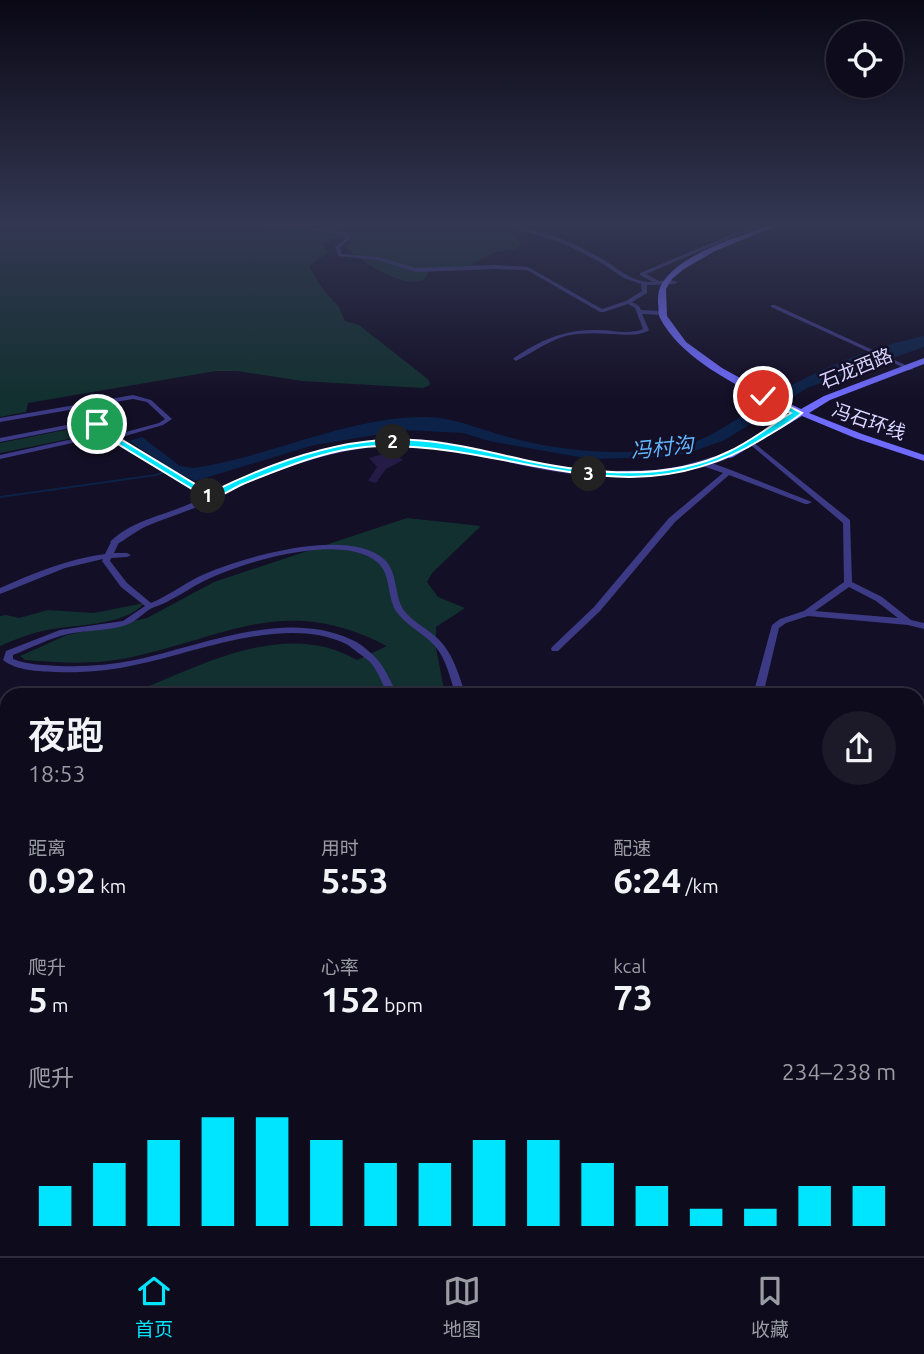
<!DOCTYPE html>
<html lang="zh">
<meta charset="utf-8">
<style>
:root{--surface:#0e0b1c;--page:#1c1929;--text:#f1f3f6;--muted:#9b9ba3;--line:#2e2b3b;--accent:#00e5ff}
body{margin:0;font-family:Ubuntu,"Noto Sans SC",sans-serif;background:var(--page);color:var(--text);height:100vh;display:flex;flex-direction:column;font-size:26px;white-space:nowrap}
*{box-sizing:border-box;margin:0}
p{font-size:23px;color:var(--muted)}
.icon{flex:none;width:38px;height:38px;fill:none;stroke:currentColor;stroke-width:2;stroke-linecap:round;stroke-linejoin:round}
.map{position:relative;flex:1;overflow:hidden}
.sheet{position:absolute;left:0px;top:688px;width:924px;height:569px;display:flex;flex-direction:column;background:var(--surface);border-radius:21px 21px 0 0;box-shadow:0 2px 5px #0004,0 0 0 2px var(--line)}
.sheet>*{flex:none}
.fabs{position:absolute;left:826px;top:21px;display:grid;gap:14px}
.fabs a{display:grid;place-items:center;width:77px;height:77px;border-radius:50%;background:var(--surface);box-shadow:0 2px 5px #0004,0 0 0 2px var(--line);font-size:35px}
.pin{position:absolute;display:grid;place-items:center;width:60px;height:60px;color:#fff;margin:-30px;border:4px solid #fff;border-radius:50%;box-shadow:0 2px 7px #0007}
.km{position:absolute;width:35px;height:35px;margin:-18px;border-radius:50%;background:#222;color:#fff;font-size:19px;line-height:35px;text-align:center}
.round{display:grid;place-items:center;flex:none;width:74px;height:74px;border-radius:37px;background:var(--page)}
.overview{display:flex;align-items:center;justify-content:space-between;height:119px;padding:0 28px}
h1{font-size:38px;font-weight:600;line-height:52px}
.figures{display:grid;grid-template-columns:repeat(3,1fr);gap:10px;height:119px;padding:7px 28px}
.figures div{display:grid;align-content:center}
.figures b{font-size:35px;font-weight:600}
.figures small{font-size:19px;font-weight:400}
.figures p{font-size:19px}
.chart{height:196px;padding:14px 28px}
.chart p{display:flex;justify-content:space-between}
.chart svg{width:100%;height:126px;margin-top:7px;stroke:var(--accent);stroke-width:6}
.dock{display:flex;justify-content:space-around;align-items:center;height:98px;border-top:2px solid var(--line);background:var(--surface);font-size:19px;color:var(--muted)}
.dock a{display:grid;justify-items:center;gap:4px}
.dock .current{color:var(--accent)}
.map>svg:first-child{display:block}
</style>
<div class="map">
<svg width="924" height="1256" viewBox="0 0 924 1256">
<rect width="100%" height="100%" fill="#130f26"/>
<!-- green -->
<g fill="#12302f">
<path d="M0,225H504L522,244L516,249L494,252L470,266L431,270C428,272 427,276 425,278C408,293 360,260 348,249L346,246L352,241L334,239L322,244L328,252L309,266L322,288L339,307L345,321L359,325L429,380L430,385L423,388L302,381L237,371H216L28,403L26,412L0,417Z"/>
<polygon points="90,425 98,433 0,453 0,443"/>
<path d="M407,518L481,526L432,573L427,582L438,597L465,608L436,627V648L445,695H127C198,668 283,617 357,660L387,646C286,594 230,635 132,657C96,665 62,663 25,660L20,656L67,635L147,618L214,582Z"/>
<path d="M144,603C126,627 70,624 43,631C28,634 14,640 0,646V616L6,615L19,618L48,610L94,613Z"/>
<polygon points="0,731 7,731 7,1250 440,1250 440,1256 0,1256"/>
</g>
<!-- water -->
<path fill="#0c2248" d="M924,336V347L807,388L725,440L689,453L662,457L590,459L489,441L463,433L406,430L314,445L195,481L171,469L129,441L142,437L180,466L193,468C271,457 345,417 425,417C455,417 483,431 512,438C565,452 626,457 680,446C717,438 741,414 772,396C819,369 871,347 924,336Z"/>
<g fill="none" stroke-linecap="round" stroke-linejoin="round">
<!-- stream -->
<polyline stroke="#0c2248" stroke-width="2" points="0,497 156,475 176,468"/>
</g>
<!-- building -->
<polygon fill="#241b47" points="390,452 403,460 386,469 376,483 368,481 377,467 369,458"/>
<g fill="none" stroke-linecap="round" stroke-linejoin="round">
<!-- minor -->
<g fill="#3d3a85" fill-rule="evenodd">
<path d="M251,225H297L348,233L351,238L340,247L342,254L378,257L416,268L495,265L528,267L602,309L626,301L642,291L641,284L624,278L598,261L565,244L506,225C535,225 573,243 599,257C617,267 631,283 653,282L640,275V273L755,225H761L646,274L659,281L671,280L678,282L675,284L647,285V293L632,302L639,306L641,310L662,311L665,313L662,315L642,314L649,330L648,331C635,337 624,334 610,334C599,333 588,333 576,334C553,337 536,351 516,361L513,359L514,358C540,340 566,329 598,330C613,330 629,335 643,329L635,308L628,304L604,312H600L527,270L495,269L416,272L378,260L338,256L335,247L346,238L344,235L295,227L253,226Z"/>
<polygon points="771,305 775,305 914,369 909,370 771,307"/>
<polygon points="133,395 151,400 172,419 163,425 115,439 213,495 213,499 207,499 106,438 107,437 159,423 165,419 147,402 133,399 0,422 0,418"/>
<polygon points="92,420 106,431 95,438 0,459 0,455 91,435 99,431 91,424 0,442 0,438"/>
<path d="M754,443L850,520L852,582L882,597L911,620L924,623V629L908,625L808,616L786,623L779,628L763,695H753L772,625L780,619L804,611L844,582L843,523L752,446V444ZM849,587L876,601L898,618L815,611Z"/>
<polygon points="703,462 709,462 731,470 812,502 808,504 805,504 729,475 675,522 600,611 558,651 552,651 551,649 552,647 594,607 669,518 723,473 703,466"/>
<path d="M112,540H118L119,542L114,553H127L131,555L127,557L111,558L110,561L127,583L151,603C168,596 182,585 198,577C239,558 346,526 384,559C398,572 394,594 403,609C411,621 425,627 436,637C452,651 458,672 465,693L464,695H456C450,679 447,660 435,646C424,633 406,626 396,611C387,597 391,573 377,562C341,532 242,562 204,581C193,586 183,594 172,599C166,603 159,605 152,608C143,613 136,622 126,625C108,631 86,630 68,634C50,638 31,648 13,655V659C28,665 44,665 60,666C85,667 110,665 135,660C202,646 283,609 350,639C359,642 369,651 376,658C385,667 391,683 398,695H388C383,685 378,671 370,662C366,658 361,655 357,652C353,649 349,645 344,643C284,615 196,653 135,665C109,671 81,673 55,672C38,671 17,671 3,660L6,651L60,630L123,621L145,606L121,587L102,561L103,559L65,568L0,594V588C34,573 68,559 105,554Z"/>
<rect x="917" y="729" width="7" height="6"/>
<polygon points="7,889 7,899 0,902 0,892"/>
<polygon points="258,1250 272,1250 271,1256 255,1256"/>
<polygon points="371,1250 385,1250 388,1256 372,1256"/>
<polygon points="626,1250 643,1250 647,1256 628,1256"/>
<polygon points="879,1250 894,1250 897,1256 881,1256"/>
</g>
<!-- tertiary -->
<path fill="#3d3a85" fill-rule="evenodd" d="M403,440L446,443L532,462L582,470L607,471L656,470L681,466L730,452L734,455C722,463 704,466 689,469C637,481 582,478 530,467C473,455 432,441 372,447C334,452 296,463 259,478C238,486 218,498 197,507C180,514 163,519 147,526C135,531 126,540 115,545L110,542C131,521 161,516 187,505C209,496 229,484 251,475C300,454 351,444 403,440Z"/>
<!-- secondary -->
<path fill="#6f6bff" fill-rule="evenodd" d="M770,225H779L715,251L684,269L672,279L666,289L667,316L686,342L722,368L767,393L801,409L824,396L924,358V364L830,400L809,413L862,434L924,455V461L855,438L802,416L733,457L730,458L725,455L795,413C750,392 684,364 660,318C658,314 659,308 658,303C658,292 659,286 666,278C688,251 739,237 770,225Z"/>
</g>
<!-- sky -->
<linearGradient id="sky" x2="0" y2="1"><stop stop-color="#0a0815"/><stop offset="0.56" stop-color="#333752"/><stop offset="1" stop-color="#333752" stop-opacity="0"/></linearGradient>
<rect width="924" height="401" fill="url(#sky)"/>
<!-- route -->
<path fill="#00e5ff" stroke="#fff" stroke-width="2" d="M760,394H766L802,413C790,423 775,431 762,439C631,520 521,446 386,446C338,445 287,466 243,484C232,489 222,496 210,500L116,443L97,436L98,431L92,424L100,422L108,431L106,433L122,440L210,493C262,467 324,444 382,440C433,437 480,450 529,461C591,474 669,481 728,452C750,442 770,426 791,413L760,397Z"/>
<g text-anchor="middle" stroke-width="5" stroke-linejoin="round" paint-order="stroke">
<!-- far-street labels -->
<g font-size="19" fill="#d9d4ff" stroke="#130f26">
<text transform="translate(856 368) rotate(-22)" y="7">石龙西路</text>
<text transform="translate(869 421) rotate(19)" y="7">冯石环线</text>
</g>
<!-- far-water labels -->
<g font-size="21" font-style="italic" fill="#62b6ff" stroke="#130f26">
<text transform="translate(662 448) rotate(-6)" y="7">冯村沟</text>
</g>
</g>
</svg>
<div class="fabs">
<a><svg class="icon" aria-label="locate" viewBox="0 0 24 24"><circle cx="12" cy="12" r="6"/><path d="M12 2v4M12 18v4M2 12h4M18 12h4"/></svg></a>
</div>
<div class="pin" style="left:97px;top:424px;background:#1e9e55"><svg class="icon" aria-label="arrive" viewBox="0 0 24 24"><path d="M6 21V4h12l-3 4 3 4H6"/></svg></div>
<div class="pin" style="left:763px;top:396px;background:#d93025"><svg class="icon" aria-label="check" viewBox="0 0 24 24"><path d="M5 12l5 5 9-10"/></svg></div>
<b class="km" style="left:208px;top:496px">1</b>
<b class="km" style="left:393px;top:442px">2</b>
<b class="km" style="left:589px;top:474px">3</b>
<section class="sheet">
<div class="overview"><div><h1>夜跑</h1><p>18:53</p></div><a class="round"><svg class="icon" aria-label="share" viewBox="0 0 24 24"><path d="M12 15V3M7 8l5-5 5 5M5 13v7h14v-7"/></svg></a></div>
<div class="figures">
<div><p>距离</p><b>0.92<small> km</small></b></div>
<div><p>用时</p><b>5:53</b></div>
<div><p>配速</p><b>6:24<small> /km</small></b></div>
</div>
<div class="figures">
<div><p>爬升</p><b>5<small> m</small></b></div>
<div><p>心率</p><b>152<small> bpm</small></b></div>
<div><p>kcal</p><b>73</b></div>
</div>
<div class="chart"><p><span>爬升</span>234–238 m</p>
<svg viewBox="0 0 160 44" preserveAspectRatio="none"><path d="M5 44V30M15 44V22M25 44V14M35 44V6M45 44V6M55 44V14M65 44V22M75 44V22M85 44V14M95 44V14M105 44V22M115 44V30M125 44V38M135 44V38M145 44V30M155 44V30"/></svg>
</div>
</section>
</div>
<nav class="dock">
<a class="current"><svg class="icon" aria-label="home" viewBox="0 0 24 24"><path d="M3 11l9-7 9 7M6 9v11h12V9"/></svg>首页</a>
<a><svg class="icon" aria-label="map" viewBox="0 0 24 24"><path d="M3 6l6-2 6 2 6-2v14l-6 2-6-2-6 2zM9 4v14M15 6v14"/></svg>地图</a>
<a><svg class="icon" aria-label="saved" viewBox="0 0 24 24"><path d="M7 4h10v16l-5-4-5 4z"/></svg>收藏</a>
</nav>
